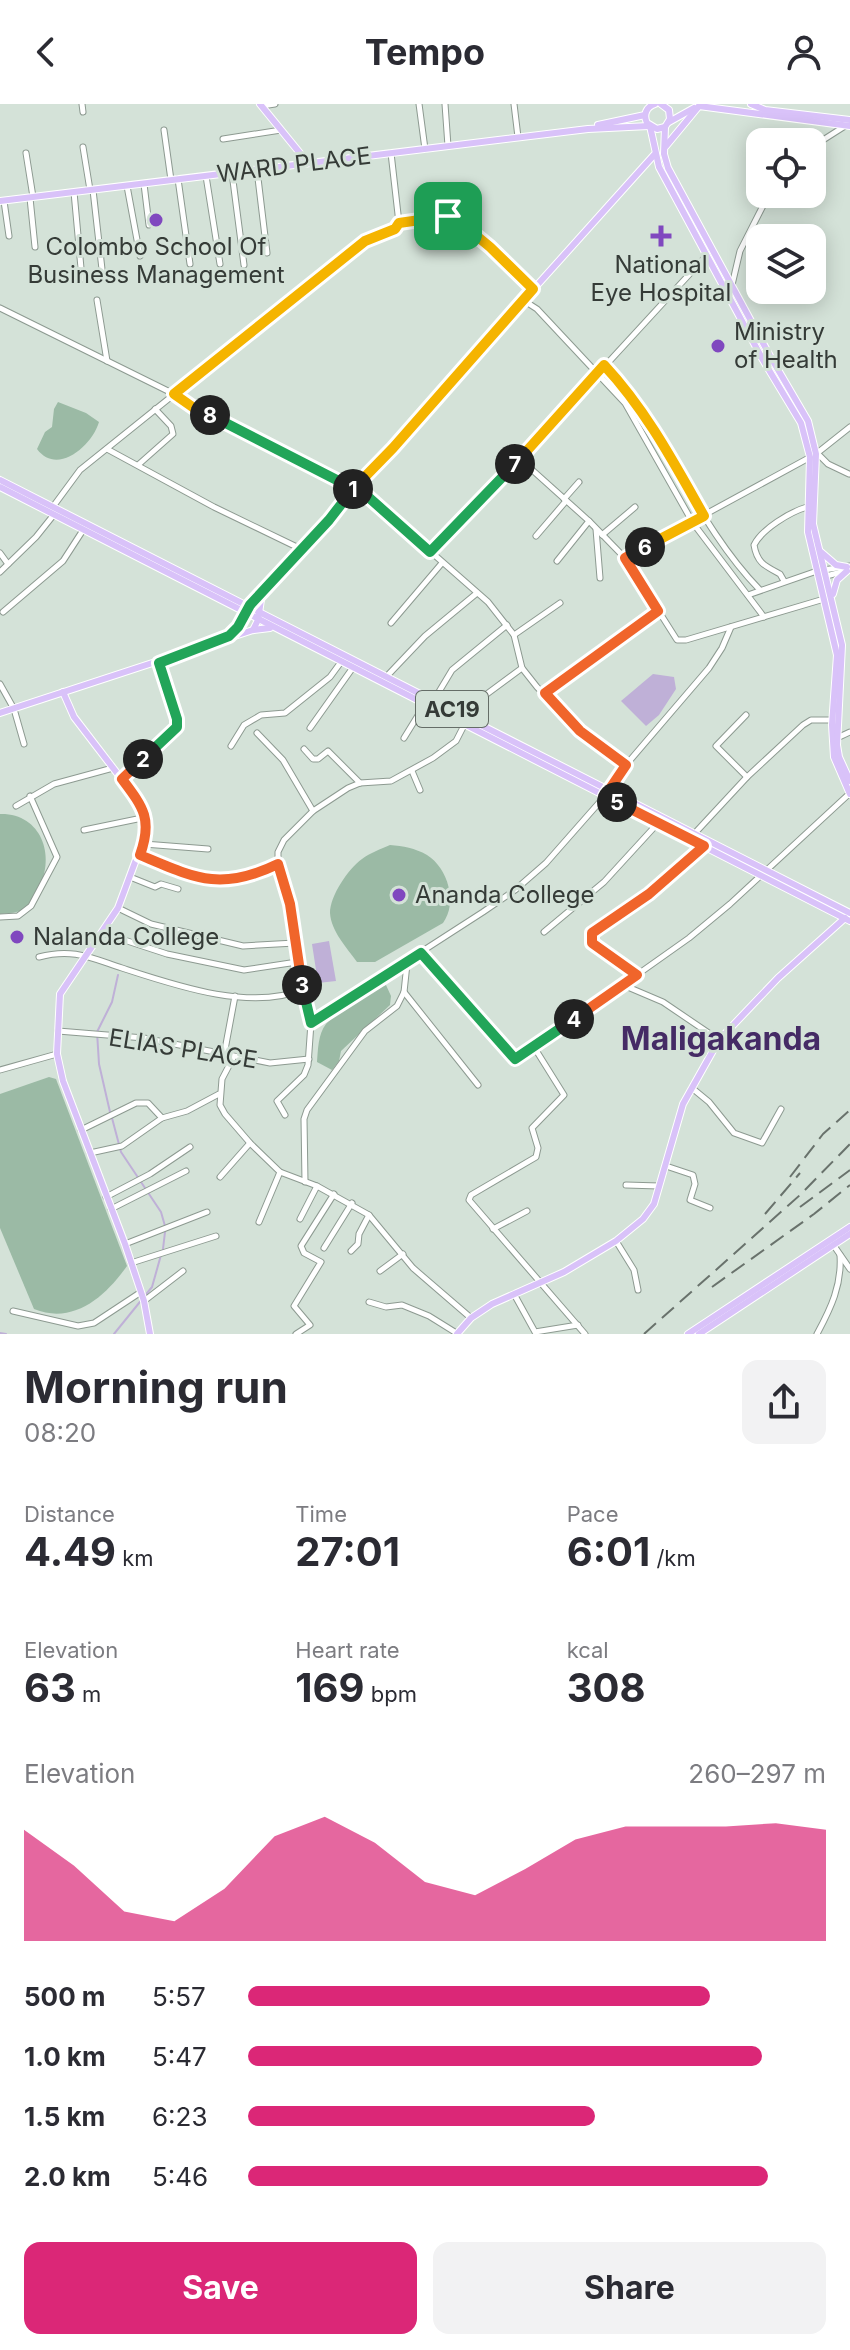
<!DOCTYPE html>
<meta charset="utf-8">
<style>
:root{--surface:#fff;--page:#f2f2f3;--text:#2b2b33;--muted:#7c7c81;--accent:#db2777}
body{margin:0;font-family:Inter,sans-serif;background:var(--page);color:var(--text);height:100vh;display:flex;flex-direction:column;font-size:30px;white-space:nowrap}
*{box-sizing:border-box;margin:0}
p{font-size:26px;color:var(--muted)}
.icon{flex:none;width:44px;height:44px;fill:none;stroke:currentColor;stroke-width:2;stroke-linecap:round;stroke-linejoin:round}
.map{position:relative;height:1230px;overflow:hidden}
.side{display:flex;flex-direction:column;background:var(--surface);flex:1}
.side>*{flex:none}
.tools{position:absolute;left:746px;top:24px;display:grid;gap:16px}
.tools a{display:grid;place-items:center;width:80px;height:80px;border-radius:16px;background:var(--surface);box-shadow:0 4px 20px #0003;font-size:40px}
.pin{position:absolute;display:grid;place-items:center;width:68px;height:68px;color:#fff;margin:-34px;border-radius:16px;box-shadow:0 4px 12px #0006}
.km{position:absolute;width:40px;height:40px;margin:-20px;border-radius:50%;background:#222;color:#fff;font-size:22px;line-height:40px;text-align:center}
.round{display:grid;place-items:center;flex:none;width:84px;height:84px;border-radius:16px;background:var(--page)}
.overview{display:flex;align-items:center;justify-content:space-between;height:136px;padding:0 24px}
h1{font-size:44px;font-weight:700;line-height:60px}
.stats{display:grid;grid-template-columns:repeat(3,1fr);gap:12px;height:136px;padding:8px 24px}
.stats div{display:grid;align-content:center}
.stats b{font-size:40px;font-weight:700}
.stats small{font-size:22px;font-weight:400}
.stats p{font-size:22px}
.chart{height:224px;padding:16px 24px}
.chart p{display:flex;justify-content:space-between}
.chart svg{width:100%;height:144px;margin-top:8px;fill:var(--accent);opacity:.7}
.cta{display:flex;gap:16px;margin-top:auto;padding:16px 24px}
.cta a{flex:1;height:92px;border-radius:16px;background:var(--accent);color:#fff;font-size:32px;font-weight:700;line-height:92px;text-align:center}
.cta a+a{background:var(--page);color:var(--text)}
ul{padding:0 24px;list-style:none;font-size:26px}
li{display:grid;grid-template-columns:128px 96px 1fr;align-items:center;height:60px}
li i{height:20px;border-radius:10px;background:var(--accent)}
header{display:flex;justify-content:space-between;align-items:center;height:104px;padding:0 24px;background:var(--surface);font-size:36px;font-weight:700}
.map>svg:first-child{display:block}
</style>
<header><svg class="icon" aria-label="back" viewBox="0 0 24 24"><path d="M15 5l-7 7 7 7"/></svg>Tempo<svg class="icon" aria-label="person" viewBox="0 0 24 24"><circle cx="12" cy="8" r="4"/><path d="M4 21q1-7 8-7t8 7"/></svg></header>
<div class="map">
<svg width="850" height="1230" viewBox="0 0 850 1230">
<rect width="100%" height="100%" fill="#d4e2d8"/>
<!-- green -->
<g fill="#9bbaa5">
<path d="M58,298L86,309L99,318C92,342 57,372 37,345L45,328L52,323L54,305Z"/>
<path d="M0,710C41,709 56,751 39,784C35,791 33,800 25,805C18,809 8,809 0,810Z"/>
<path d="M390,741C403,742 415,744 427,751C448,764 458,799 443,819L375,858H357C347,844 331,827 330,809C330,792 348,765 362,755C370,749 381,745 390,741Z"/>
<path d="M386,881L391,892L390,901L341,947L339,957L332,966L317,958C318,946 318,930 326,920C336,908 372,887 386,881Z"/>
<path d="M49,973L56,975L127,1162C105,1193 73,1221 34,1205L0,1124V990Z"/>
</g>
<!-- water -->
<g fill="#bfb0d7">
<polygon points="653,570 674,573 676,585 659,611 646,622 621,597"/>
<polygon points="329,837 336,877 318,879 312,840"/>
</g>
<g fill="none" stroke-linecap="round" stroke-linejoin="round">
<!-- stream -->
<g stroke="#bfb0d7" stroke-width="2">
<polyline points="110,1008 99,960 97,928 112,898 118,871"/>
<polyline points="112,1014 121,1048 161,1108 165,1122"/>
<polyline points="163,1145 165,1128"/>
<polyline points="0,1229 6,1230"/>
<polyline points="114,1230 152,1183 161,1151"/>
</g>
<defs>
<g id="minor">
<polyline points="82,0 83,8"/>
<polyline points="419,0 425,45"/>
<polyline points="445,0 448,42"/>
<polyline points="514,0 518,33"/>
<polyline points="262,2 275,0"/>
<polyline points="164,26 171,76"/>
<polyline points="223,35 281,26"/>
<polyline points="83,43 90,86"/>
<polyline points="812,43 845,22"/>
<polyline points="26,49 33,93"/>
<polyline points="391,49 399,119"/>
<polyline points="257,66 267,149"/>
<polyline points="232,69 244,161"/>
<polyline points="206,72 220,160"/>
<polyline points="178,75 190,160"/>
<polyline points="144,80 149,121"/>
<polyline points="127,82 140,152"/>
<polyline points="93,86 103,174"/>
<polyline points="74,88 82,175"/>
<polyline points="30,94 35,143"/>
<polyline points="4,97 9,132"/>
<polyline points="399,119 448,112 455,114 490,143 533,185"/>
<polyline points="732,181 740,147 769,90"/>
<polyline points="97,196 107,257"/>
<polyline points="523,196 537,205 625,299 693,419 764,513"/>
<polyline points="0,204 174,290 194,304 233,321 366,391 380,403 488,498 514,531 522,564 537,583 580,627 626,661"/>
<path d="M604,261C666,328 695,419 759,485"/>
<polyline points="107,345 214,403 301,445"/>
<polyline points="817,349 828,360 849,370"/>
<polyline points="520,355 589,417 625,454 677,536 686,536 824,495"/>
<polyline points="138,361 173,330 171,322 155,305"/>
<polyline points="564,395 579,378"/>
<polyline points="52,404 80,366 365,137 395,125 399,119"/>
<polyline points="596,425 600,474"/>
<polyline points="602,431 635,403"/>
<polyline points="536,432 566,397"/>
<polyline points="430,448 468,411 708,150"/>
<polyline points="0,449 8,460"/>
<polyline points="625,454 816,350 850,323"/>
<polyline points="557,457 589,417"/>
<polyline points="0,468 36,433 56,408"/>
<polyline points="819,474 845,467"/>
<path d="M784,477L780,470C765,462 757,459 754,441C762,425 790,408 807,403"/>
<polyline points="748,491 817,467 850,462"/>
<polyline points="3,508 63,457 85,423"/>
<polyline points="391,519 442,459"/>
<polyline points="514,531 560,499"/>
<polyline points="387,572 425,532 477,489"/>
<polyline points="0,580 14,605 24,640"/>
<polyline points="545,589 658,507"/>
<polyline points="434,596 452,566 507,521"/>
<polyline points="746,611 716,642 747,673"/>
<polyline points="310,624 354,562"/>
<polyline points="257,629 283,656 313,707"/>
<polyline points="404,634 425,600"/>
<polyline points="837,634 850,628"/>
<polyline points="231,642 244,621 261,611 285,609 330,573 341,558"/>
<polyline points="304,645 313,655 318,655 328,647 360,679"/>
<polyline points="412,667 420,686"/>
<polyline points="122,675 177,623 177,615 159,559"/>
<polyline points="16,702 54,680 113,664"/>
<polyline points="84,726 147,713"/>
<polyline points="695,729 747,673 803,621 811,616 836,616"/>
<polyline points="144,740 208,745"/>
<path d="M140,751C195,774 220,788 278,760"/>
<polyline points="130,773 155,783 161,780 178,785"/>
<polyline points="118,804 151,820 243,842 295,839"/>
<polyline points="0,813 18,812 31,802 57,753 30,692"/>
<polyline points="544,828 604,778 659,718"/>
<polyline points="103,829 167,850 244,866 297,858"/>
<polyline points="421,849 512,955 521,953 689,834 730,800 850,689"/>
<path d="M39,853C73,844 91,854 122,864C174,881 252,908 303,885"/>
<polyline points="637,871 592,839 592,829 649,790 704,742"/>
<polyline points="623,881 663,898 719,936"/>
<polyline points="404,888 478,981"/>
<polyline points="311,919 483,808 515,786 546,759 605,692 626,661 709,564 722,544 731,523"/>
<polyline points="58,927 144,934 270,959 309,955"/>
<polyline points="534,943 564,991 532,1024 538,1044 536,1053 471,1091 469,1096 585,1230"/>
<polyline points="224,951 235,892"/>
<polyline points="233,954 222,975 220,1001 225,1010 250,1039 280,1068 317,1082 369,1111 413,1164 471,1214"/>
<polyline points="0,966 57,950"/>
<polyline points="692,984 709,998 734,1029 762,1039 781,1005"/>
<polyline points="285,1011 277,997 304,971 308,961 311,919 297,858 290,800 278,760 278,748 284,736 313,707 348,684 360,679 391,677 433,654 456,637 476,598 522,564"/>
<polyline points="81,1026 136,999 148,999 162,1014 187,1007 219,990"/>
<polyline points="90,1049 122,1042 162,1014"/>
<polyline points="666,1062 693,1071 695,1080 690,1096 710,1104"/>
<polyline points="220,1073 250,1039"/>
<polyline points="305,1078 304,1015 307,1006 365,927 397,902 404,888 407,860"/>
<polyline points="626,1081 659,1082"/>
<polyline points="106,1093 150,1070 190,1043"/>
<polyline points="111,1105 186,1067"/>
<polyline points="300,1115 317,1082"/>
<polyline points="259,1118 280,1068"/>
<polyline points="493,1125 527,1107"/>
<polyline points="616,1137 634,1166 638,1186"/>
<polyline points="832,1139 850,1165"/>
<polyline points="125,1140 207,1108"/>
<polyline points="324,1144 352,1099"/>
<polyline points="351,1147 358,1140 359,1130 369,1111"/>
<polyline points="131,1159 216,1132"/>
<polyline points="380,1167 403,1150"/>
<polyline points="514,1190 535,1228 578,1221"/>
<polyline points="144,1197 183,1167"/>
<polyline points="369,1198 386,1203 402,1201 429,1212 458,1230"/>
<polyline points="13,1207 78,1222 94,1219 141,1188"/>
<polyline points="296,1230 310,1221 294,1202 321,1158 304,1149 301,1142 334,1090"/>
<path d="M817,1230C831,1204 842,1181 840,1151"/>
</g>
<g id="major">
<polyline points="260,0 308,59"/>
<path d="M655,0C646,3 643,11 647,19L657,25L665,23L670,15L669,6L661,0"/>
<polyline points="751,0 765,6 850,16"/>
<polyline points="669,18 694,4"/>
<polyline points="598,21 645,11"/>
<polyline points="650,22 659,63 763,256 801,319 810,353 808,428 837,551 832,621 834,653 850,690"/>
<polyline points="665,23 664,50 668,64 770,252 808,317 816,350 813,420 842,541 837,641 839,653 850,677"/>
<polyline points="666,42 699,2 850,22"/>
<polyline points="0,97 588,25 649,22"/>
<polyline points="0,376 850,809"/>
<polyline points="0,383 850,817"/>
<polyline points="821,448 836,461 847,463"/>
<polyline points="833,490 837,476 847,467"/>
<polyline points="253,526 258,516 262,489"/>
<polyline points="223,535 238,523 250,501 654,51"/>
<polyline points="63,588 74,613 133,690 147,713 147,726 118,804 60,890 57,950 63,977 125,1140 144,1197 150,1230"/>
<polyline points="0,609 253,526 270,524"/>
<polyline points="457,1230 471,1214 492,1200 564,1168 616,1137 643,1115 654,1100 683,1000 719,936 778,874 845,814"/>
<polyline points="688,1230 850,1123"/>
<polyline points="699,1230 850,1130"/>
</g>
</defs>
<!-- minor casing -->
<use href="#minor" stroke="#8d9a91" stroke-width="7"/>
<!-- major casing -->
<use href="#major" stroke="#fff" stroke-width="8"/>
<!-- minor -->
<use href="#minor" stroke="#fff" stroke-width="5"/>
<!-- major -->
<use href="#major" stroke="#d9c2f9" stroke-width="6"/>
<!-- rail -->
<g stroke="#69726c" stroke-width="2" stroke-dasharray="16 8" stroke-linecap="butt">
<polyline points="790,1073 823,1030 850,1006"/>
<polyline points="800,1103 850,1066"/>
<polyline points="765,1110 800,1069"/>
<polyline points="712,1183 814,1110 850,1081"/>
<polyline points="644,1230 800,1091 850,1040"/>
</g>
</g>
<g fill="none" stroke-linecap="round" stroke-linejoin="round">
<defs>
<polyline id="split-1" points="353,385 393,344 533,185 490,143 455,114 448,112"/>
<polyline id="split-2" points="143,655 177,623 177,615 159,559 229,532 238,523 250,501 329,416 353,385"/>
<path id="split-3" d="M143,655L122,675C143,703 153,715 140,751C195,774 220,788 278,760L290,800L302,881"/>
<polyline id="split-4" points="302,881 311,919 421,849 515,955 574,915"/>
<polyline id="split-5" points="574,915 637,871 592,839 592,829 649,790 704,742 617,698"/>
<polyline id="split-6" points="617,698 605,692 626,661 580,627 545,589 658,507 625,454 645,443"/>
<path id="split-7" d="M515,360L604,261C646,306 674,359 704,412L645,443"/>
<polyline id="split-8" points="210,311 366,391 430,448 515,360"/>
<polyline id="split-9" points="210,311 194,304 174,290 365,137 395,125 399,119 448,112"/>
</defs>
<!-- split-1 casing -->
<use href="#split-1" stroke="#fff" stroke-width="16"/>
<!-- split-2 casing -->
<use href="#split-2" stroke="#fff" stroke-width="16"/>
<!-- split-3 casing -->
<use href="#split-3" stroke="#fff" stroke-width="16"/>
<!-- split-4 casing -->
<use href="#split-4" stroke="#fff" stroke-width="16"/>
<!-- split-5 casing -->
<use href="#split-5" stroke="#fff" stroke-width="16"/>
<!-- split-6 casing -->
<use href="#split-6" stroke="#fff" stroke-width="16"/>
<!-- split-7 casing -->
<use href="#split-7" stroke="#fff" stroke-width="16"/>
<!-- split-8 casing -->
<use href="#split-8" stroke="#fff" stroke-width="16"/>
<!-- split-9 casing -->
<use href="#split-9" stroke="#fff" stroke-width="16"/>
<!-- split-1 -->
<use href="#split-1" stroke="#f5b400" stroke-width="10"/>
<!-- split-2 -->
<use href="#split-2" stroke="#22a559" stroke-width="10"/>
<!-- split-3 -->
<use href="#split-3" stroke="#f0652b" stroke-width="10"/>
<!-- split-4 -->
<use href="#split-4" stroke="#22a559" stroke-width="10"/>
<!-- split-5 -->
<use href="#split-5" stroke="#f0652b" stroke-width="10"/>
<!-- split-6 -->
<use href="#split-6" stroke="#f0652b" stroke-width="10"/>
<!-- split-7 -->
<use href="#split-7" stroke="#f5b400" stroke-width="10"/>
<!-- split-8 -->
<use href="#split-8" stroke="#22a559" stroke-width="10"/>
<!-- split-9 -->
<use href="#split-9" stroke="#f5b400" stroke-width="10"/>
</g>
<!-- markers -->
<g fill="#8048bf" stroke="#d4e2d8" stroke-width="3">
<circle cx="156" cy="116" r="8"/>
<path d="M657 120h8v8h8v8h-8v8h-8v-8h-8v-8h8z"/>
<circle cx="718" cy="242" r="8"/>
<circle cx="399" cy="791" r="8"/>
<circle cx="17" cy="833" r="8"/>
</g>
<g text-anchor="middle" stroke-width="6" stroke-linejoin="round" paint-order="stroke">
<!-- shield labels -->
<rect fill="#d4e2d8" stroke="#656d67" stroke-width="2" x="416" y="587" width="72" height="36" rx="6"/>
<g font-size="22" font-weight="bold" fill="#353b37">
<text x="452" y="613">AC19</text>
</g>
<!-- street labels -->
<g font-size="24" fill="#353b37" stroke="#d4e2d8">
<text transform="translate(294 61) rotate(-7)" y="8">WARD PLACE</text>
<text transform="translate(183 945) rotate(9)" y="8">ELIAS PLACE</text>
</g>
<!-- poi labels -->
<g font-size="24" fill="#353b37" stroke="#d4e2d8" text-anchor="start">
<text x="156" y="151" text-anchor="middle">Colombo School Of<tspan x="156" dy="28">Business Management</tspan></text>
<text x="661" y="169" text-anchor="middle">National<tspan x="661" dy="28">Eye Hospital</tspan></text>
<text x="734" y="236">Ministry<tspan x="734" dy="28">of Health</tspan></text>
<text x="415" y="799">Ananda College</text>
<text x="33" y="841">Nalanda College</text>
</g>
<!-- district labels -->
<g font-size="32" font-weight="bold" fill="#452b65" stroke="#d4e2d8">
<text x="721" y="946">Maligakanda</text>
</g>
</g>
</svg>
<div class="tools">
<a><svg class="icon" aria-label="locate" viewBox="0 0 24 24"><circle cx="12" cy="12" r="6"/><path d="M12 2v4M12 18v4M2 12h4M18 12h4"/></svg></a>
<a><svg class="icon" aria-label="layers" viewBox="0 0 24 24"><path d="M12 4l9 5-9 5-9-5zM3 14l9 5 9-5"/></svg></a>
</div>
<div class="pin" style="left:448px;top:112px;background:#1e9e55"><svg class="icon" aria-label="arrive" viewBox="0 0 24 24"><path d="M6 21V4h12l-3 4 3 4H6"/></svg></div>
<b class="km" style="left:353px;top:385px">1</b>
<b class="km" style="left:143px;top:655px">2</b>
<b class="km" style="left:302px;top:881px">3</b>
<b class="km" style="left:574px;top:915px">4</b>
<b class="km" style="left:617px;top:698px">5</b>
<b class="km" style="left:645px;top:443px">6</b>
<b class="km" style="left:515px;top:360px">7</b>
<b class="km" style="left:210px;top:311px">8</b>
</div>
<section class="side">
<div class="overview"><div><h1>Morning run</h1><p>08:20</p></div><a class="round"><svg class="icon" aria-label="share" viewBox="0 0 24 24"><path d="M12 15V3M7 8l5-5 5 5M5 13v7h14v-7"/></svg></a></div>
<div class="stats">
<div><p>Distance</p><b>4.49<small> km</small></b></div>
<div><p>Time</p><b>27:01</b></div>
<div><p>Pace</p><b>6:01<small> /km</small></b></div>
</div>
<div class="stats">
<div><p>Elevation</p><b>63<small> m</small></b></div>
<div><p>Heart rate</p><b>169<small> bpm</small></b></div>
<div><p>kcal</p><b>308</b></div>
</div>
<div class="chart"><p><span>Elevation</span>260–297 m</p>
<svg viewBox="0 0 160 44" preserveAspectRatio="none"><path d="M0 44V10L10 21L20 35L30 38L40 28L50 12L60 6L70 14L80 26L90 30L100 22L110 13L120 9L130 9L140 9L150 8L160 10V44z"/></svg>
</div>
<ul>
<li><b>500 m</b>5:57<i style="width:80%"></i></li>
<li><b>1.0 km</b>5:47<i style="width:89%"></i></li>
<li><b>1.5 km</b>6:23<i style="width:60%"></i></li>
<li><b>2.0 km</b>5:46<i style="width:90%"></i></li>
</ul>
<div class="cta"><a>Save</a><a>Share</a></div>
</section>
